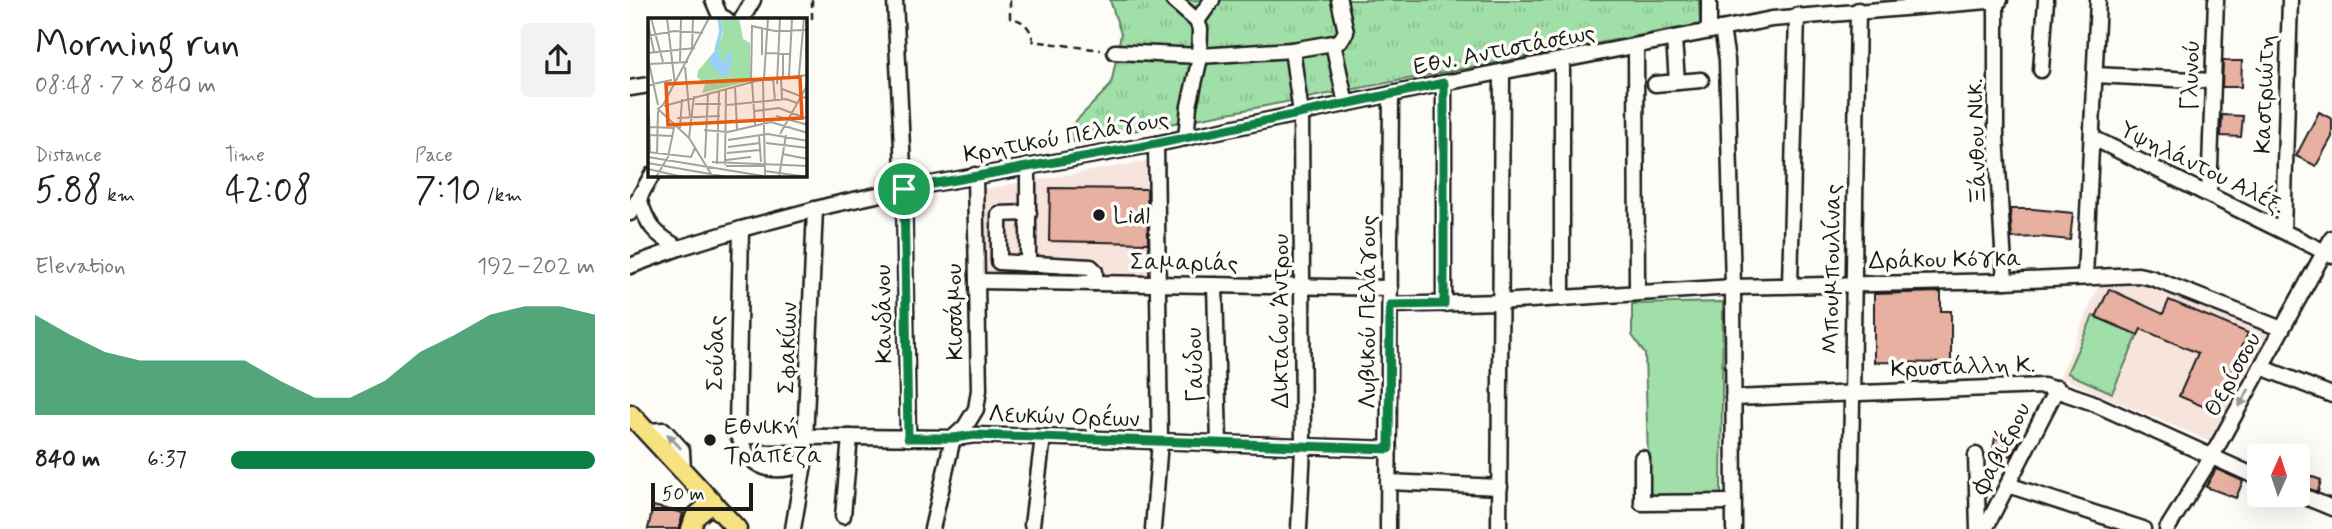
<!DOCTYPE html>
<meta charset="utf-8">
<style>
:root{--surface:#fff;--page:#f2f2f2;--text:#222;--muted:#767676;--accent:#0b8043}
body{margin:0;font-family:Mynerve,sans-serif;background:var(--page);color:var(--text);height:100vh;display:flex;flex-direction:column;font-size:26px;white-space:nowrap}
*{box-sizing:border-box;margin:0}
p{font-size:23px;color:var(--muted)}
.icon{flex:none;width:38px;height:38px;fill:none;stroke:currentColor;stroke-width:2;stroke-linecap:round;stroke-linejoin:round}
.map{position:relative;flex:1;overflow:hidden}
.details{display:flex;flex-direction:column;background:var(--surface);width:630px}
.details>*{flex:none}
.needle{width:46px;rotate:3deg}
.controls{position:absolute;left:1617px;top:444px;display:grid;gap:14px}
.controls a{display:grid;place-items:center;width:63px;height:63px;border-radius:7px;background:var(--surface);box-shadow:0 7px 28px #0002;font-size:35px}
.scale{position:absolute;left:21px;bottom:18px;width:102px;box-sizing:border-box;padding-left:7px;border:4px solid #1c1c1c;border-top:0;font-size:19px;line-height:24px;white-space:nowrap;color:#1c1c1c;-webkit-text-stroke:5px #fdfcf7;paint-order:stroke}
.pin{position:absolute;display:grid;place-items:center;width:60px;height:60px;color:#fff;margin:-30px;border:4px solid #fff;border-radius:50%;box-shadow:0 2px 7px #0007}
.round{display:grid;place-items:center;flex:none;width:74px;height:74px;border-radius:7px;background:var(--page)}
.headline{display:flex;align-items:center;justify-content:space-between;height:119px;padding:0 35px}
h1{font-size:38px;font-weight:600;line-height:52px}
.stats{display:grid;grid-template-columns:repeat(3,1fr);gap:10px;height:119px;padding:7px 35px}
.stats div{display:grid;align-content:center}
.stats b{font-size:35px;font-weight:600}
.stats small{font-size:19px;font-weight:400}
.stats p{font-size:19px}
.chart{height:196px;padding:14px 35px}
.chart p{display:flex;justify-content:space-between}
.chart svg{width:100%;height:126px;margin-top:7px;fill:var(--accent);opacity:.7}
ul{padding:0 35px;list-style:none;font-size:23px}
li{display:grid;grid-template-columns:112px 84px 1fr;align-items:center;height:52px}
li i{height:18px;border-radius:9px;background:var(--accent)}
main{display:flex;flex:1;min-height:0}
.map>svg:first-child{display:block}
</style>
<main>
<section class="details">
<div class="headline"><div><h1>Morning run</h1><p>08:48 · 7 × 840 m</p></div><a class="round"><svg class="icon" aria-label="share" viewBox="0 0 24 24"><path d="M12 15V3M7 8l5-5 5 5M5 13v7h14v-7"/></svg></a></div>
<div class="stats">
<div><p>Distance</p><b>5.88<small> km</small></b></div>
<div><p>Time</p><b>42:08</b></div>
<div><p>Pace</p><b>7:10<small> /km</small></b></div>
</div>
<div class="chart"><p><span>Elevation</span>192–202 m</p>
<svg viewBox="0 0 160 44" preserveAspectRatio="none"><path d="M0 44V9L10 16L20 22L30 25L40 25L50 25L60 25L70 32L80 38L90 38L100 32L110 22L120 16L130 9L140 6L150 6L160 9V44z"/></svg>
</div>
<ul>
<li><b>840 m</b>6:37<i style="width:100%"></i></li>
</ul>
</section>
<div class="map">
<svg width="1702" height="529" viewBox="0 0 1702 529">
<defs>
<pattern id="grass-tufts" width="24" height="20" patternUnits="userSpaceOnUse" patternTransform="scale(1.75)"><rect width="24" height="20" fill="#a0dfa7"/><path d="M3 7l-1-3M5 7V3M7 7l1-3M15 17l-1-3M17 17v-4M19 17l1-3" fill="none" stroke="#89bf8f"/></pattern>
</defs>
<rect width="100%" height="100%" fill="#fdfcf7"/>
<filter id="ink" filterUnits="userSpaceOnUse"><feTurbulence type="fractalNoise" baseFrequency=".0143" numOctaves="2"/><feDisplacementMap in="SourceGraphic" scale="14" xChannelSelector="R" yChannelSelector="G"/><feConvolveMatrix kernelMatrix="1 2 1 2 8 2 1 2 1" color-interpolation-filters="sRGB"/></filter>
<g filter="url(#ink)">
<!-- built -->
<g fill="#f7e5dd">
<polygon points="518,161 519,277 352,275 354,189"/>
<polygon points="1510,279 1642,331 1581,442 1430,377 1470,282"/>
</g>
<!-- grass -->
<polygon fill="url(#grass-tufts)" stroke="#5e7e62" stroke-width="2" points="480,0 1069,0 1070,24 444,142 440,127 481,85 491,34"/>
<!-- park -->
<g fill="#a0dfa7" stroke="#5e7e62" stroke-width="2">
<polygon points="1093,302 1091,494 1019,495 1015,354 1002,335 1002,304"/>
<polygon points="1463,316 1508,335 1482,393 1437,373"/>
</g>
<!-- building -->
<g fill="#e8b0a1" stroke="#1c1c1c" stroke-width="2">
<polygon points="1593,61 1612,61 1611,87 1592,87"/>
<polygon points="1689,112 1702,119 1702,137 1686,166 1666,156"/>
<polygon points="1592,115 1613,116 1611,137 1591,136"/>
<polygon points="420,188 517,189 518,243 419,241"/>
<polygon points="1380,209 1403,209 1443,213 1440,240 1410,237 1382,238"/>
<polygon points="1479,289 1533,314 1539,300 1618,333 1584,411 1549,396 1568,353 1511,329 1508,335 1466,317"/>
<polygon points="1311,292 1311,311 1321,311 1321,363 1244,362 1244,294"/>
<polygon points="1365,438 1389,442 1381,456 1362,454"/>
<polygon points="1586,469 1613,481 1606,498 1576,487"/>
<polygon points="1668,472 1691,480 1688,492 1668,485"/>
<polygon points="23,506 53,513 49,529 18,529"/>
</g>
<g fill="none" stroke-linecap="round" stroke-linejoin="round">
<defs>
<g id="minor">
<polyline points="83,0 90,16 96,19"/>
<polyline points="265,0 274,189 278,438"/>
<polyline points="543,0 567,21 570,29 569,62 559,106 556,138"/>
<polyline points="1366,0 1366,135 1375,281"/>
<polyline points="112,19 123,0"/>
<polyline points="567,21 582,0"/>
<polyline points="1092,29 1097,60 1103,287 1104,529"/>
<polyline points="1079,31 1079,0"/>
<polyline points="1044,39 1047,82"/>
<polyline points="703,43 716,104"/>
<polyline points="1006,46 1007,293"/>
<polyline points="662,50 671,113 673,447 669,529"/>
<polyline points="485,52 570,56 662,50 703,43 710,41 716,32 709,0"/>
<polyline points="932,60 932,298"/>
<polyline points="1411,70 1416,0"/>
<polyline points="1465,75 1583,81"/>
<polyline points="814,83 814,304"/>
<polyline points="1025,84 1071,80"/>
<polyline points="0,88 19,85"/>
<polyline points="1463,138 1701,255"/>
<polyline points="1579,194 1586,0"/>
<path d="M9,198C17,225 24,234 49,248"/>
<polyline points="0,213 22,175"/>
<polyline points="399,213 369,214 369,262 461,267 465,271 465,283"/>
<path d="M111,229L107,427C114,466 138,477 174,464"/>
<polyline points="1653,231 1660,0"/>
<polyline points="398,264 398,166"/>
<polyline points="0,266 49,248 111,229 201,205 274,189 526,144 814,83 1142,19 1370,0"/>
<polyline points="1455,277 1468,0"/>
<polyline points="347,281 760,288"/>
<polyline points="585,285 589,444"/>
<polyline points="1160,285 1167,15"/>
<polyline points="760,305 869,302 1103,287 1375,281 1508,275 1522,278 1652,329"/>
<polyline points="1631,367 1702,395"/>
<polyline points="1103,398 1414,386 1461,402 1629,478"/>
<polyline points="16,431 34,430 52,450 53,470"/>
<polyline points="108,436 323,438 345,435 759,449"/>
<polyline points="1346,455 1348,529"/>
<polyline points="1012,458 1012,503 1103,502"/>
<polyline points="758,482 870,487"/>
<polyline points="1378,485 1513,529"/>
<polyline points="1668,494 1702,508"/>
<polyline points="213,516 220,437"/>
<polyline points="402,525 413,437"/>
<polyline points="163,529 174,464 185,209"/>
<polyline points="302,529 323,438 335,427 346,409 349,390 345,175"/>
<polyline points="523,529 530,441 526,144"/>
<polyline points="758,529 761,94"/>
<polyline points="869,529 872,73"/>
<polyline points="1220,529 1228,10"/>
<polyline points="1355,529 1427,388"/>
<polyline points="1537,529 1581,458 1702,238"/>
</g>
<g id="major">
<polyline points="0,414 107,529"/>
<polyline points="61,529 65,517 83,502"/>
</g>
</defs>
<!-- minor casing -->
<use href="#minor" stroke="#1c1c1c" stroke-width="19"/>
<!-- major casing -->
<use href="#major" stroke="#1c1c1c" stroke-width="23"/>
<!-- path -->
<g stroke="#1c1c1c" stroke-width="2.5" stroke-dasharray="7 5" stroke-linecap="butt">
<polyline points="182,0 182,21"/>
<path d="M380,0V18C394,20 401,28 403,41L471,50"/>
</g>
<!-- minor -->
<use href="#minor" stroke="#fdfcf7" stroke-width="14"/>
<!-- major -->
<use href="#major" stroke="#f6e281" stroke-width="18"/>
</g>
<!-- one-way arrows -->
<defs><path id="oneway-solid" d="M-6-.8H1V-3.2L6.5 0L1 3.2V.8H-6Z" transform="scale(1.75)"/></defs>
<g fill="#989794">
<use href="#oneway-solid" transform="translate(1614 398) rotate(119)"/>
<use href="#oneway-solid" transform="translate(44 441) rotate(-133)"/>
</g>
</g>
<g fill="none" stroke-linecap="round" stroke-linejoin="round" filter="url(#ink)">
<defs>
<polygon id="route" points="814,83 814,304 760,305 759,449 345,435 323,438 278,438 274,189 526,144"/>
</defs>
<!-- route casing -->
<use href="#route" stroke="#fff" stroke-width="14"/>
<!-- route -->
<use href="#route" stroke="#0b8043" stroke-width="9"/>
</g>
<!-- markers -->
<g fill="#1c1c1c" stroke="#fdfcf7" stroke-width="2.5">
<circle cx="469" cy="215" r="7"/>
<circle cx="80" cy="440" r="7"/>
</g>
<g text-anchor="middle" stroke-width="7" stroke-linejoin="round" paint-order="stroke">
<!-- street labels -->
<g font-size="24" fill="#1c1c1c" stroke="#fdfcf7">
<text transform="translate(874 49) rotate(-11)" y="8">Εθν. Αντιστάσεως</text>
<text transform="translate(1560 75) rotate(-88)" y="8">Γλυνού</text>
<text transform="translate(1634 94) rotate(-88)" y="8">Καστριώτη</text>
<text transform="translate(436 136) rotate(-10)" y="8">Κρητικού Πελάγους</text>
<text transform="translate(1346 142) rotate(-92)" y="8">Ξάνθου Νικ.</text>
<text transform="translate(1573 167) rotate(26)" y="8">Υψηλάντου Αλέξ.</text>
<text transform="translate(1315 259) rotate(-1)" y="8">Δράκου Κόγκα</text>
<text transform="translate(554 262) rotate(1)" y="8">Σαμαριάς</text>
<text transform="translate(1201 269) rotate(-89)" y="8">Μπουμπουλίνας</text>
<text transform="translate(324 312) rotate(-91)" y="8">Κισσάμου</text>
<text transform="translate(737 312) rotate(-90)" y="8">Λυβικού Πελάγους</text>
<text transform="translate(253 314) rotate(-91)" y="8">Κανδάνου</text>
<text transform="translate(650 321) rotate(-90)" y="8">Δικταίου Άντρου</text>
<text transform="translate(157 348) rotate(-88)" y="8">Σφακίων</text>
<text transform="translate(85 353) rotate(-89)" y="8">Σούδας</text>
<text transform="translate(564 365) rotate(-92)" y="8">Γαύδου</text>
<text transform="translate(1333 366) rotate(-2)" y="8">Κρυστάλλη Κ.</text>
<text transform="translate(1602 374) rotate(-61)" y="8">Θερίσσου</text>
<text transform="translate(434 416) rotate(2)" y="8">Λευκών Ορέων</text>
<text transform="translate(1371 448) rotate(-63)" y="8">Φαβιέρου</text>
</g>
<!-- poi labels -->
<g font-size="24" fill="#1c1c1c" stroke="#fdfcf7" text-anchor="start">
<text x="483" y="223">Lidl</text>
<text x="94" y="434">Εθνική<tspan x="94" dy="28">Τράπεζα</tspan></text>
</g>
</g>
<!-- overview -->
<g transform="translate(18 18)">
<rect width="159" height="159" fill="#fdfcf7"/>
<path d="M73,0H91L95,21L102,25V63L54,75L57,66L49,59L50,53L70,29L75,15Z" fill="#a0dfa7"/>
<path d="M69,32L75,45L79,44L77,34L84,37L81,57H73L62,46L61,40Z" fill="#99cff8"/>
<path fill="none" stroke="#99cff8" stroke-width="3.5" d="M68,32L73,13L71,0"/>
<path fill="none" stroke="#a3a29f" stroke-width="2" d="M3,0L15,44M19,0L27,67M0,6L6,34M0,18L26,13L55,15M44,30L45,0M0,35L47,30M118,35L142,36M114,37V11M0,40L10,87M32,43L33,0M1,46L40,44M37,49L42,99M151,57L156,0M133,59L134,82M135,59V36M141,59L144,0M125,60L127,82M116,61L120,0M115,62L117,157M103,64L104,8L127,13L160,12M104,64L107,107M129,66L132,0M0,67L24,62M87,68L89,112M134,71L160,81M47,86H73M15,87L61,0M15,87L10,91L41,120L65,159M79,87L138,81L149,85M16,88L108,63L160,57M107,93L131,90L160,101M1,95L2,134M128,98L160,107M29,100L72,98M2,109L25,110M32,110L34,81M56,112L80,114L123,104L160,115M132,116L160,66M2,117L24,118M111,118L113,144M41,120L46,78M80,122L120,116L160,123M118,125L160,130M80,129L112,125M0,134L43,139L47,130M79,135L112,132M9,136L10,93M134,136L160,141M0,139L115,158M57,140L60,75M78,142L103,139M64,144L160,148M0,145L79,159M69,146L71,72M77,147L78,70M78,148H117M0,151L35,159M117,153L160,159M8,159L20,139L27,105M131,159L138,117"/>
<path fill="#e8590c" fill-opacity="0.15" stroke="#e8590c" stroke-width="3.5" d="M152,59L154,100L20,107L18,66Z"/>
<rect width="159" height="159" fill="none" stroke="#1c1c1c" stroke-width="3.5"/>
</g>
</svg>
<div class="controls">
<a><svg class="needle" viewBox="-14 -14 28 28"><path d="M0-13l5 13h-10z" fill="#e53935"/><path d="M0 13l5-13h-10z" fill="#767676"/></svg></a>
</div>
<div class="scale">50 m</div>
<div class="pin" style="left:274px;top:189px;background:#1e9e55"><svg class="icon" aria-label="arrive" viewBox="0 0 24 24"><path d="M6 21V4h12l-3 4 3 4H6"/></svg></div>
</div>
</main>
